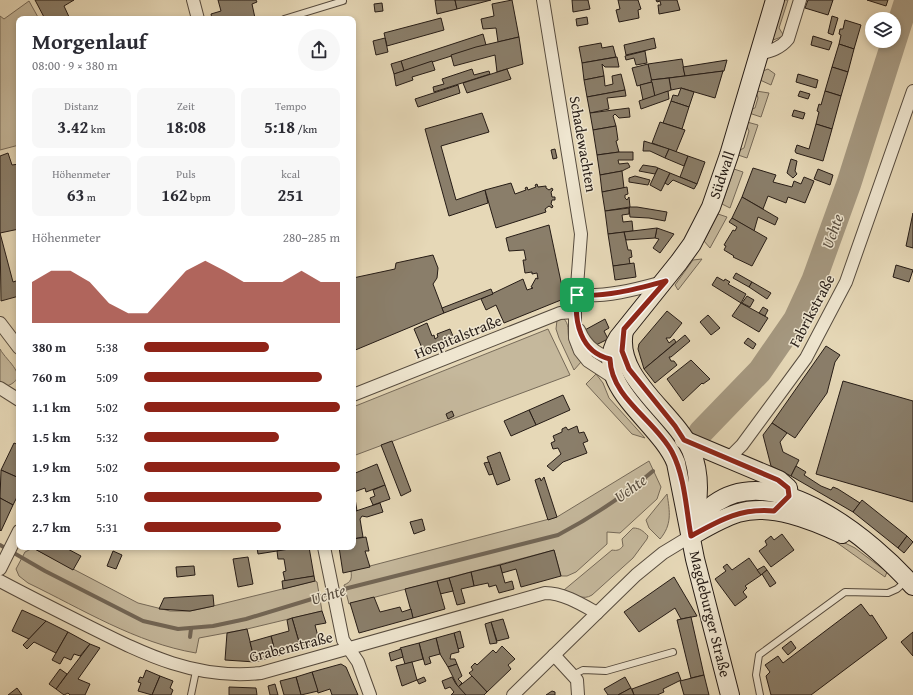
<!DOCTYPE html>
<html lang="de">
<meta charset="utf-8">
<style>
:root{--surface:#fff;--page:#f7f7f7;--text:#2b2b33;--muted:#7c7c81;--accent:#8f2418}
body{margin:0;font-family:"Gentium Book Plus",serif;background:var(--page);color:var(--text);height:100vh;display:flex;flex-direction:column;font-size:15px;white-space:nowrap}
*{box-sizing:border-box;margin:0}
p{font-size:13px;color:var(--muted)}
.icon{flex:none;width:22px;height:22px;fill:none;stroke:currentColor;stroke-width:2;stroke-linecap:round;stroke-linejoin:round}
.map{position:relative;flex:1;overflow:hidden}
.details{position:absolute;left:16px;top:16px;width:340px;height:534px;display:flex;flex-direction:column;background:var(--surface);border-radius:8px;box-shadow:0 2px 6px #0003}
.details>*{flex:none}
.fabs{position:absolute;left:865px;top:12px;display:grid;gap:8px}
.fabs a{display:grid;place-items:center;width:36px;height:36px;border-radius:50%;background:var(--surface);box-shadow:0 2px 6px #0003;font-size:20px}
.pin{position:absolute;display:grid;place-items:center;width:34px;height:34px;color:#fff;margin:-17px;border-radius:8px;box-shadow:0 2px 6px #0006}
.round{display:grid;place-items:center;flex:none;width:42px;height:42px;border-radius:21px;background:var(--page)}
.overview{display:flex;align-items:center;justify-content:space-between;height:68px;padding:0 16px}
h1{font-size:22px;font-weight:700;line-height:30px}
.metrics{display:grid;grid-template-columns:repeat(3,1fr);gap:6px;height:68px;padding:4px 16px}
.metrics div{display:grid;align-content:center;border-radius:8px;background:var(--page);text-align:center}
.metrics b{font-size:17px;font-weight:700}
.metrics small{font-size:11px;font-weight:400}
.metrics p{font-size:11px}
.chart{height:112px;padding:8px 16px}
.chart p{display:flex;justify-content:space-between}
.chart svg{width:100%;height:72px;margin-top:4px;fill:var(--accent);opacity:.7}
ul{padding:0 16px;list-style:none;font-size:13px}
li{display:grid;grid-template-columns:64px 48px 1fr;align-items:center;height:30px}
li i{height:10px;border-radius:5px;background:var(--accent)}
.map>svg:first-child{display:block}
</style>
<div class="map">
<svg width="913" height="695" viewBox="0 0 913 695">
<rect width="100%" height="100%" fill="#e6d8b7"/>
<filter id="stains"><feTurbulence type="fractalNoise" baseFrequency=".005" numOctaves="4"/><feColorMatrix values="0 0 0 0 .2 0 0 0 0 .09 0 0 0 0 .02 0 0 0 .5 -.17"/></filter>
<radialGradient id="worn" r=".72"><stop offset=".6" stop-color="#630" stop-opacity="0"/><stop offset="1" stop-color="#630" stop-opacity=".3"/></radialGradient>
<!-- green -->
<g fill="#c5b89c" stroke="#766a59">
<polygon points="783,0 788,0 779,28 784,36 773,40 771,39"/>
<polygon points="29,1 39,19 19,19 19,145 0,150 0,16 4,19"/>
<polygon points="768,69 775,74 771,85 760,80 763,71"/>
<polygon points="756,91 769,93 761,117 749,113 751,109 755,108 758,98"/>
<polygon points="747,122 758,125 747,158 738,155 740,150 744,148 749,131 746,125"/>
<polygon points="734,169 743,172 730,208 722,204"/>
<polygon points="718,214 727,217 710,248 704,241"/>
<polygon points="702,259 678,290 675,285 693,260"/>
<path d="M563,318C570,324 567,331 569,339C571,347 575,355 581,362L574,370L559,338L556,329L557,320Z"/>
<polygon points="548,329 570,375 353,456 353,407"/>
<path d="M0,349C7,362 31,377 7,386L0,381Z"/>
<polygon points="596,374 603,383 609,398 645,438 632,434 586,384"/>
<path d="M649,461L661,487L657,499L620,533L607,532V544L576,572L567,576H561L554,550L349,604L344,585C351,582 352,579 351,571L557,517Z"/>
<path d="M667,494C670,512 672,525 660,539L649,528L646,520Z"/>
<path d="M633,528C640,528 643,531 648,536L647,539L633,558L592,595C583,601 574,594 564,590L612,550C617,551 620,550 623,546L622,539Z"/>
<polygon points="835,538 855,548 887,572 885,577 836,542 833,539"/>
<path d="M33,548L138,603L170,611H190L209,607L315,581L317,582L322,611L247,629L199,638L196,653C136,643 82,609 28,583L19,576L16,569L25,552Z"/>
</g>
<g fill="none" stroke-linecap="round" stroke-linejoin="round">
<!-- stream -->
<g stroke="#726656" stroke-width="4">
<path d="M0,545L45,571L143,621L178,629L213,626L246,619L348,588L558,535C592,517 624,496 653,471"/>
<polyline points="190,637 191,629"/>
</g>
<!-- river -->
<polyline stroke="#a59880" stroke-width="25" points="701,432 760,371 796,319 814,280 849,183 907,0"/>
</g>
<!-- building -->
<g fill="#8a7e6a" stroke="#261c16">
<polygon points="35,0 74,0 64,6 70,19 45,19"/>
<polygon points="218,0 256,0 257,2 252,4 255,18 212,19 211,14 221,11"/>
<polygon points="435,0 455,0 457,9 437,14"/>
<polygon points="455,0 491,0 457,9"/>
<polygon points="512,0 519,37 498,42 496,28 483,29 481,19 494,16 492,4"/>
<polygon points="572,0 588,0 590,9 573,12"/>
<polygon points="618,0 638,0 641,9 638,10 639,18 619,22 616,10 620,9"/>
<polygon points="656,0 677,0 680,10 659,14 658,5 661,5 660,1 657,2"/>
<polygon points="808,0 833,0 828,15 805,8"/>
<polygon points="867,0 888,0 886,6"/>
<polygon points="382,3 383,11 375,12 374,4"/>
<polygon points="832,16 838,18 833,35 828,33"/>
<polygon points="587,17 588,24 577,26 576,19"/>
<polygon points="441,18 444,30 387,46 384,33"/>
<polygon points="845,20 861,25 854,49 839,44 841,35 839,34 840,29 843,29"/>
<polygon points="483,34 486,45 404,71 401,61"/>
<polygon points="813,36 832,42 829,50 811,45"/>
<polygon points="519,37 523,64 497,72 495,55 454,66 451,55 476,47"/>
<polygon points="385,38 388,52 376,55 373,41"/>
<polygon points="654,38 656,48 626,55 624,45"/>
<polygon points="601,43 602,48 613,46 616,57 582,63 579,47"/>
<polygon points="839,44 854,49 848,72 832,67"/>
<polygon points="645,51 647,63 636,65 634,58 626,60 625,56"/>
<polygon points="617,57 619,67 605,67 602,64 604,76 584,80 582,63"/>
<polygon points="682,59 685,76 651,80 648,64"/>
<polygon points="727,60 724,71 685,76 683,67"/>
<polygon points="401,61 404,71 394,74 391,64"/>
<polygon points="432,61 435,70 412,77 413,80 396,86 394,74"/>
<polygon points="648,64 652,82 637,86 632,68"/>
<polygon points="832,67 848,72 841,96 825,91"/>
<polygon points="472,69 474,75 489,71 490,74 434,92 433,87 444,84 442,79"/>
<polygon points="507,69 511,79 467,93 463,83"/>
<polygon points="723,71 715,98 681,88 671,90 669,78"/>
<polygon points="621,74 625,90 587,97 584,80 604,76 605,86 613,84 612,76"/>
<polygon points="798,74 818,80 816,88 796,82"/>
<polygon points="669,78 671,90 655,97 651,80"/>
<polygon points="652,82 655,97 643,100 640,85"/>
<polygon points="458,85 460,93 418,107 415,99"/>
<polygon points="681,88 694,92 689,107 671,101 673,95 678,96"/>
<polygon points="625,90 626,96 607,98 609,109 590,113 587,97"/>
<polygon points="668,91 669,99 641,109 639,101"/>
<polygon points="800,91 810,94 808,99 798,96"/>
<polygon points="825,91 841,96 832,129 816,124 819,112 817,111 819,104 821,105"/>
<polygon points="671,101 689,107 682,129 663,123"/>
<polygon points="629,108 630,117 619,118 615,114 613,116 616,126 593,130 590,113"/>
<polygon points="794,110 805,113 803,119 792,116"/>
<polygon points="482,113 489,132 441,146 456,200 485,190 488,203 449,216 425,129"/>
<polygon points="660,122 685,130 676,152 652,143"/>
<polygon points="816,124 832,129 823,161 796,153 795,151 797,145 809,149"/>
<polygon points="616,126 618,140 616,141 619,152 597,155 593,130"/>
<polygon points="644,141 669,149 665,158 650,151 643,151"/>
<polygon points="555,149 557,158 553,159 551,150"/>
<polygon points="669,149 688,156 684,166 665,158"/>
<polygon points="619,152 633,152 633,160 618,160 619,164 628,163 630,167 622,171 600,175 597,155"/>
<polygon points="8,153 12,165 19,164 19,229 0,233 0,156"/>
<polygon points="688,156 705,162 697,184 680,177"/>
<polygon points="791,159 797,161 795,171 797,174 793,178 787,173"/>
<polygon points="643,165 656,167 658,168 655,174 639,171"/>
<polygon points="658,168 670,173 661,191 650,185"/>
<polygon points="753,168 776,175 773,182 792,187 794,181 801,184 804,177 814,181 805,203 788,197 786,203 768,196 763,209 742,197"/>
<polygon points="818,169 833,175 830,185 814,179"/>
<polygon points="622,171 624,188 602,192 600,175"/>
<polygon points="670,173 697,184 694,189 673,180 668,185 665,183"/>
<polygon points="635,176 650,180 648,185 629,182 629,178"/>
<polygon points="511,183 515,194 526,190 525,188 527,187 528,190 536,187 535,185 537,184 538,187 546,186 546,188 549,190 552,188 553,190 551,192 552,197 555,197 555,200 552,200 551,204 553,206 552,208 549,206 545,209 546,212 496,228 485,190"/>
<polygon points="627,187 628,194 625,195 625,198 627,200 629,197 630,207 605,211 602,192"/>
<polygon points="742,197 778,218 775,225 758,217 754,231 732,218"/>
<polygon points="630,207 637,207 667,212 665,221 649,218 630,217 629,208"/>
<polygon points="629,208 629,214 622,215 623,222 632,221 633,231 608,234 605,211"/>
<polygon points="913,213 913,248 906,246"/>
<polygon points="732,218 767,238 752,266 733,257 734,256 724,250 726,246 724,245 733,230 735,231 737,227 729,222"/>
<polygon points="549,225 564,296 561,300 504,323 496,305 486,310 481,299 523,279 527,290 533,288 531,287 536,278 538,279 537,273 532,274 532,272 525,273 523,260 526,260 524,250 509,251 506,238"/>
<polygon points="657,228 674,234 660,253 653,248 659,239 655,238"/>
<polygon points="657,228 655,238 626,240 624,232"/>
<polygon points="624,232 628,250 631,250 632,257 629,258 630,264 613,266 608,234"/>
<polygon points="0,233 13,282 19,280 19,296 1,301"/>
<polygon points="433,255 438,268 437,278 433,284 444,313 353,351 353,278 395,269 396,263"/>
<polygon points="634,263 636,277 615,280 613,266"/>
<polygon points="896,265 913,270 909,282 893,277"/>
<polygon points="736,273 752,282 749,287 733,278"/>
<polygon points="717,277 724,281 725,279 730,282 728,284 746,294 741,303 712,285"/>
<polygon points="752,282 771,293 767,299 749,287"/>
<polygon points="491,289 493,294 444,313 442,308"/>
<polygon points="747,296 754,300 750,307 742,303"/>
<polygon points="741,303 768,318 759,332 732,316"/>
<polygon points="763,307 768,310 765,316 759,313"/>
<polygon points="667,311 682,323 670,338 666,338 669,343 674,339 676,342 644,369 638,349 639,344"/>
<polygon points="708,315 720,328 711,335 700,322"/>
<polygon points="605,319 609,328 604,331 608,339 592,347 583,331"/>
<polygon points="427,323 432,336 434,335 435,339 438,337 437,334 450,329 455,341 457,342 425,355 414,329"/>
<polygon points="685,335 690,341 671,357 669,357 671,361 674,361 677,365 655,383 644,369"/>
<polygon points="748,338 756,344 753,349 744,343"/>
<polygon points="826,346 840,355 835,362 827,393 795,438 772,423"/>
<polygon points="691,360 710,379 703,384 702,383 683,401 667,379"/>
<polygon points="843,381 913,401 913,502 816,474"/>
<polygon points="563,395 570,410 536,425 529,410"/>
<polygon points="529,410 536,425 511,436 504,421"/>
<polygon points="452,411 454,416 448,419 446,414"/>
<polygon points="772,423 787,433 780,442 783,452 799,460 791,476 771,466 763,435"/>
<polygon points="577,426 579,433 584,432 588,441 583,443 587,453 563,462 553,471 547,466 561,454 558,448 553,449 551,443 555,441 553,436 562,432 562,429 566,427 568,430"/>
<polygon points="392,441 411,491 401,496 381,445"/>
<polygon points="14,443 19,445 19,478 1,470"/>
<polygon points="500,452 510,480 497,485 487,457"/>
<polygon points="489,462 493,474 489,475 484,463"/>
<polygon points="377,464 385,485 366,492 365,488 354,492 357,511 353,512 353,474"/>
<polygon points="796,466 806,472 804,475 821,486 831,490 833,487 838,489 860,503 853,512 791,476"/>
<polygon points="1,470 19,478 19,493 13,505 0,498"/>
<polygon points="544,477 557,517 548,520 535,480 540,478 541,481"/>
<polygon points="385,485 390,499 373,505 370,498 375,496 373,490"/>
<polygon points="0,498 13,505 1,531 0,530"/>
<polygon points="862,500 907,536 898,548 853,512"/>
<polygon points="380,503 383,512 367,517 362,516 360,519 363,537 353,539 353,512"/>
<polygon points="422,519 425,530 414,534 410,522"/>
<polygon points="782,534 794,550 771,567 759,551 767,545 765,541 771,536 774,540"/>
<polygon points="907,536 913,542 904,553 898,548"/>
<polygon points="366,537 369,551 365,551 370,567 343,573 339,547 353,547 353,539"/>
<polygon points="34,547 64,547 81,556 73,570 33,548"/>
<polygon points="260,547 302,547 258,554 257,548"/>
<polygon points="302,547 309,547 314,576 285,581 283,572 286,571 284,559 278,559 277,551"/>
<polygon points="554,550 561,576 521,587 516,569 502,573 500,565"/>
<polygon points="113,551 122,555 116,569 107,566"/>
<polygon points="248,557 253,584 238,587 233,559"/>
<polygon points="749,558 761,575 745,586 747,588 743,592 747,597 735,606 715,579 726,571 723,567 727,564 732,570"/>
<polygon points="500,565 505,583 512,581 514,589 499,593 496,585 489,587 488,583 474,586 471,572"/>
<polygon points="194,566 195,575 177,577 176,567"/>
<polygon points="764,566 767,570 761,575 757,570"/>
<polygon points="767,570 776,583 770,587 762,574"/>
<polygon points="471,572 474,586 461,589 465,603 457,605 449,578"/>
<polygon points="314,576 315,581 283,589 282,581"/>
<polygon points="674,577 697,616 681,619 675,608 639,632 624,612"/>
<polygon points="449,578 453,591 440,594 437,581"/>
<polygon points="437,581 445,609 413,618 405,589"/>
<polygon points="213,595 214,606 209,607 190,611 159,609 164,598"/>
<polygon points="374,597 380,612 400,607 402,612 411,609 413,618 359,633 350,603"/>
<polygon points="861,604 870,616 872,615 887,638 811,695 771,695 766,676 770,672 765,665 778,656 783,663"/>
<polygon points="22,610 46,621 29,639 12,631"/>
<polygon points="322,611 326,623 315,625 320,644 301,649 292,618"/>
<polygon points="691,617 704,675 691,678 677,620"/>
<polygon points="292,618 301,649 276,656 271,636 289,631 287,620"/>
<polygon points="503,619 509,638 497,641 491,622"/>
<polygon points="46,621 68,632 56,653 34,642 27,649 23,645"/>
<polygon points="491,622 497,643 490,644 485,624"/>
<polygon points="247,629 255,662 225,660 227,633"/>
<polygon points="460,631 464,647 458,649 454,633"/>
<polygon points="68,632 90,644 80,656 74,654 71,660 64,657 60,664 52,660"/>
<polygon points="913,632 913,656 901,642"/>
<polygon points="454,633 459,652 451,654 450,659 455,659 457,664 448,667 440,654 436,638"/>
<polygon points="271,636 276,656 255,662 250,642"/>
<polygon points="436,638 440,654 429,657 431,663 425,665 419,643"/>
<polygon points="791,641 796,648 788,655 782,648"/>
<polygon points="419,643 423,659 405,664 400,648"/>
<polygon points="90,644 100,648 78,679 90,684 85,695 70,695 68,693 64,695 56,689"/>
<polygon points="502,646 515,659 508,665 511,669 487,692 469,673 473,670 471,667 475,663 477,665 493,650 496,653"/>
<polygon points="401,649 403,657 391,661 389,653"/>
<polygon points="412,662 417,680 402,686 396,666"/>
<polygon points="341,664 346,667 358,695 332,695 330,689 318,693 312,672"/>
<polygon points="457,664 462,676 458,679 462,683 458,687 448,667"/>
<polygon points="60,669 67,674 56,689 49,684"/>
<polygon points="146,670 160,676 152,695 138,691 141,683 138,682 140,677 143,678"/>
<polygon points="312,672 318,691 301,695 296,677"/>
<polygon points="678,672 681,680 663,689 664,692 657,695 634,695 632,689"/>
<polygon points="704,675 709,695 684,695 680,681"/>
<polygon points="160,676 173,681 170,688 173,690 171,695 152,695"/>
<polygon points="472,676 487,692 484,695 466,695 458,687"/>
<polygon points="296,677 301,695 284,695 280,681"/>
<polygon points="424,677 426,681 419,684 417,680"/>
<polygon points="452,677 456,684 466,695 451,695 454,692 450,687 445,689 442,681"/>
<polygon points="625,677 631,688 618,695 608,695 604,689"/>
<polygon points="275,684 278,695 270,695 268,686"/>
<polygon points="229,687 256,688 257,695 229,695"/>
<polygon points="17,688 22,695 8,695"/>
<polygon points="631,688 634,695 618,695"/>
<polygon points="552,691 555,692 555,695 546,695"/>
</g>
<g fill="none" stroke-linecap="round" stroke-linejoin="round">
<defs>
<g id="lane">
<polyline points="284,19 343,1"/>
<polyline points="573,675 583,670 606,671 673,652"/>
<polyline points="191,695 196,671"/>
<polyline points="760,695 756,675 759,655 845,592 888,593 897,589 906,581"/>
</g>
<g id="street">
<polyline points="193,0 198,19"/>
<polyline points="543,0 581,234 575,312 575,338 580,351 588,361 614,378"/>
<path d="M758,54C770,51 780,49 788,39L800,0"/>
<path d="M577,295C607,297 634,290 663,282"/>
<polyline points="0,323 19,348"/>
<path d="M579,330C587,349 599,355 617,361"/>
<polyline points="0,388 19,400"/>
<polyline points="353,395 560,313 575,312"/>
<polyline points="728,459 742,445 806,358 846,282 913,91"/>
<polyline points="324,547 343,640 358,662 370,695"/>
<polyline points="0,569 19,531"/>
<path d="M0,581C30,597 60,612 90,627C146,655 196,680 261,673L545,593C563,593 581,604 597,613"/>
<polyline points="554,655 577,680 578,695"/>
<polyline points="513,695 636,575 663,553 691,536"/>
</g>
<g id="secondary">
<path d="M624,331C614,378 673,411 691,450C701,475 699,500 693,526"/>
<polyline points="684,440 779,480 788,488 789,496"/>
<path d="M693,535C707,527 722,518 738,513C771,503 812,520 842,534"/>
<path d="M691,536C698,525 704,512 714,504C776,459 873,541 913,586"/>
<path d="M730,695L695,559L676,463C660,422 589,384 618,338L679,262L692,244L711,207L729,155L775,0"/>
</g>
</defs>
<!-- lane casing -->
<use href="#lane" stroke="#564b3e" stroke-width="8"/>
<!-- street casing -->
<use href="#street" stroke="#564b3e" stroke-width="14"/>
<!-- secondary casing -->
<use href="#secondary" stroke="#261c16" stroke-width="20"/>
<!-- lane -->
<use href="#lane" stroke="#efe6d0" stroke-width="6"/>
<!-- street -->
<use href="#street" stroke="#efe6d0" stroke-width="12"/>
<!-- secondary -->
<use href="#secondary" stroke="#efe6d0" stroke-width="18"/>
</g>
<g fill="none" stroke-linecap="round" stroke-linejoin="round">
<defs>
<path id="route" d="M666,281L624,329L622,351L629,369L675,426L684,440L778,480L788,488L789,496L774,511C740,508 720,520 691,536C686,509 685,477 672,452C655,420 611,398 610,359C580,352 574,321 577,295C608,297 636,289 666,281Z"/>
</defs>
<!-- route casing -->
<use href="#route" stroke="#fff" stroke-width="8"/>
<!-- route -->
<use href="#route" stroke="#8f2418" stroke-width="5"/>
</g>
<g text-anchor="middle" stroke-width="3" stroke-linejoin="round" paint-order="stroke">
<!-- street labels -->
<g font-size="15" fill="#261c16" stroke="#efe6d0">
<text transform="translate(583 144) rotate(80)" y="5">Schadewachten</text>
<text transform="translate(722 175) rotate(-71)" y="5">Südwall</text>
<text transform="translate(812 311) rotate(-62)" y="5">Fabrikstraße</text>
<text transform="translate(458 337) rotate(-22)" y="5">Hospitalstraße</text>
<text transform="translate(710 614) rotate(76)" y="5">Magdeburger Straße</text>
<text transform="translate(291 647) rotate(-14)" y="5">Grabenstraße</text>
</g>
<!-- water labels -->
<g font-size="16" font-style="italic" fill="#594e40" stroke="#efe6d0">
<text transform="translate(832 231) rotate(-70)" y="6">Uchte</text>
<text transform="translate(630 488) rotate(-36)" y="6">Uchte</text>
<text transform="translate(328 594) rotate(-17)" y="6">Uchte</text>
</g>
</g>
<rect width="100%" height="100%" filter="url(#stains)"/>
<rect width="100%" height="100%" fill="url(#worn)"/>
</svg>
<div class="fabs">
<a><svg class="icon" aria-label="layers" viewBox="0 0 24 24"><path d="M12 4l9 5-9 5-9-5zM3 14l9 5 9-5"/></svg></a>
</div>
<div class="pin" style="left:577px;top:295px;background:#1e9e55"><svg class="icon" aria-label="arrive" viewBox="0 0 24 24"><path d="M6 21V4h12l-3 4 3 4H6"/></svg></div>
<section class="details">
<div class="overview"><div><h1>Morgenlauf</h1><p>08:00 · 9 × 380 m</p></div><a class="round"><svg class="icon" aria-label="share" viewBox="0 0 24 24"><path d="M12 15V3M7 8l5-5 5 5M5 13v7h14v-7"/></svg></a></div>
<div class="metrics">
<div><p>Distanz</p><b>3.42<small> km</small></b></div>
<div><p>Zeit</p><b>18:08</b></div>
<div><p>Tempo</p><b>5:18<small> /km</small></b></div>
</div>
<div class="metrics">
<div><p>Höhenmeter</p><b>63<small> m</small></b></div>
<div><p>Puls</p><b>162<small> bpm</small></b></div>
<div><p>kcal</p><b>251</b></div>
</div>
<div class="chart"><p><span>Höhenmeter</span>280–285 m</p>
<svg viewBox="0 0 160 44" preserveAspectRatio="none"><path d="M0 44V19L10 12L20 12L30 19L40 32L50 38L60 38L70 25L80 12L90 6L100 12L110 19L120 19L130 19L140 12L150 19L160 19V44z"/></svg>
</div>
<ul>
<li><b>380 m</b>5:38<i style="width:64%"></i></li>
<li><b>760 m</b>5:09<i style="width:91%"></i></li>
<li><b>1.1 km</b>5:02<i style="width:100%"></i></li>
<li><b>1.5 km</b>5:32<i style="width:69%"></i></li>
<li><b>1.9 km</b>5:02<i style="width:100%"></i></li>
<li><b>2.3 km</b>5:10<i style="width:91%"></i></li>
<li><b>2.7 km</b>5:31<i style="width:70%"></i></li>
</ul>
</section>
</div>
